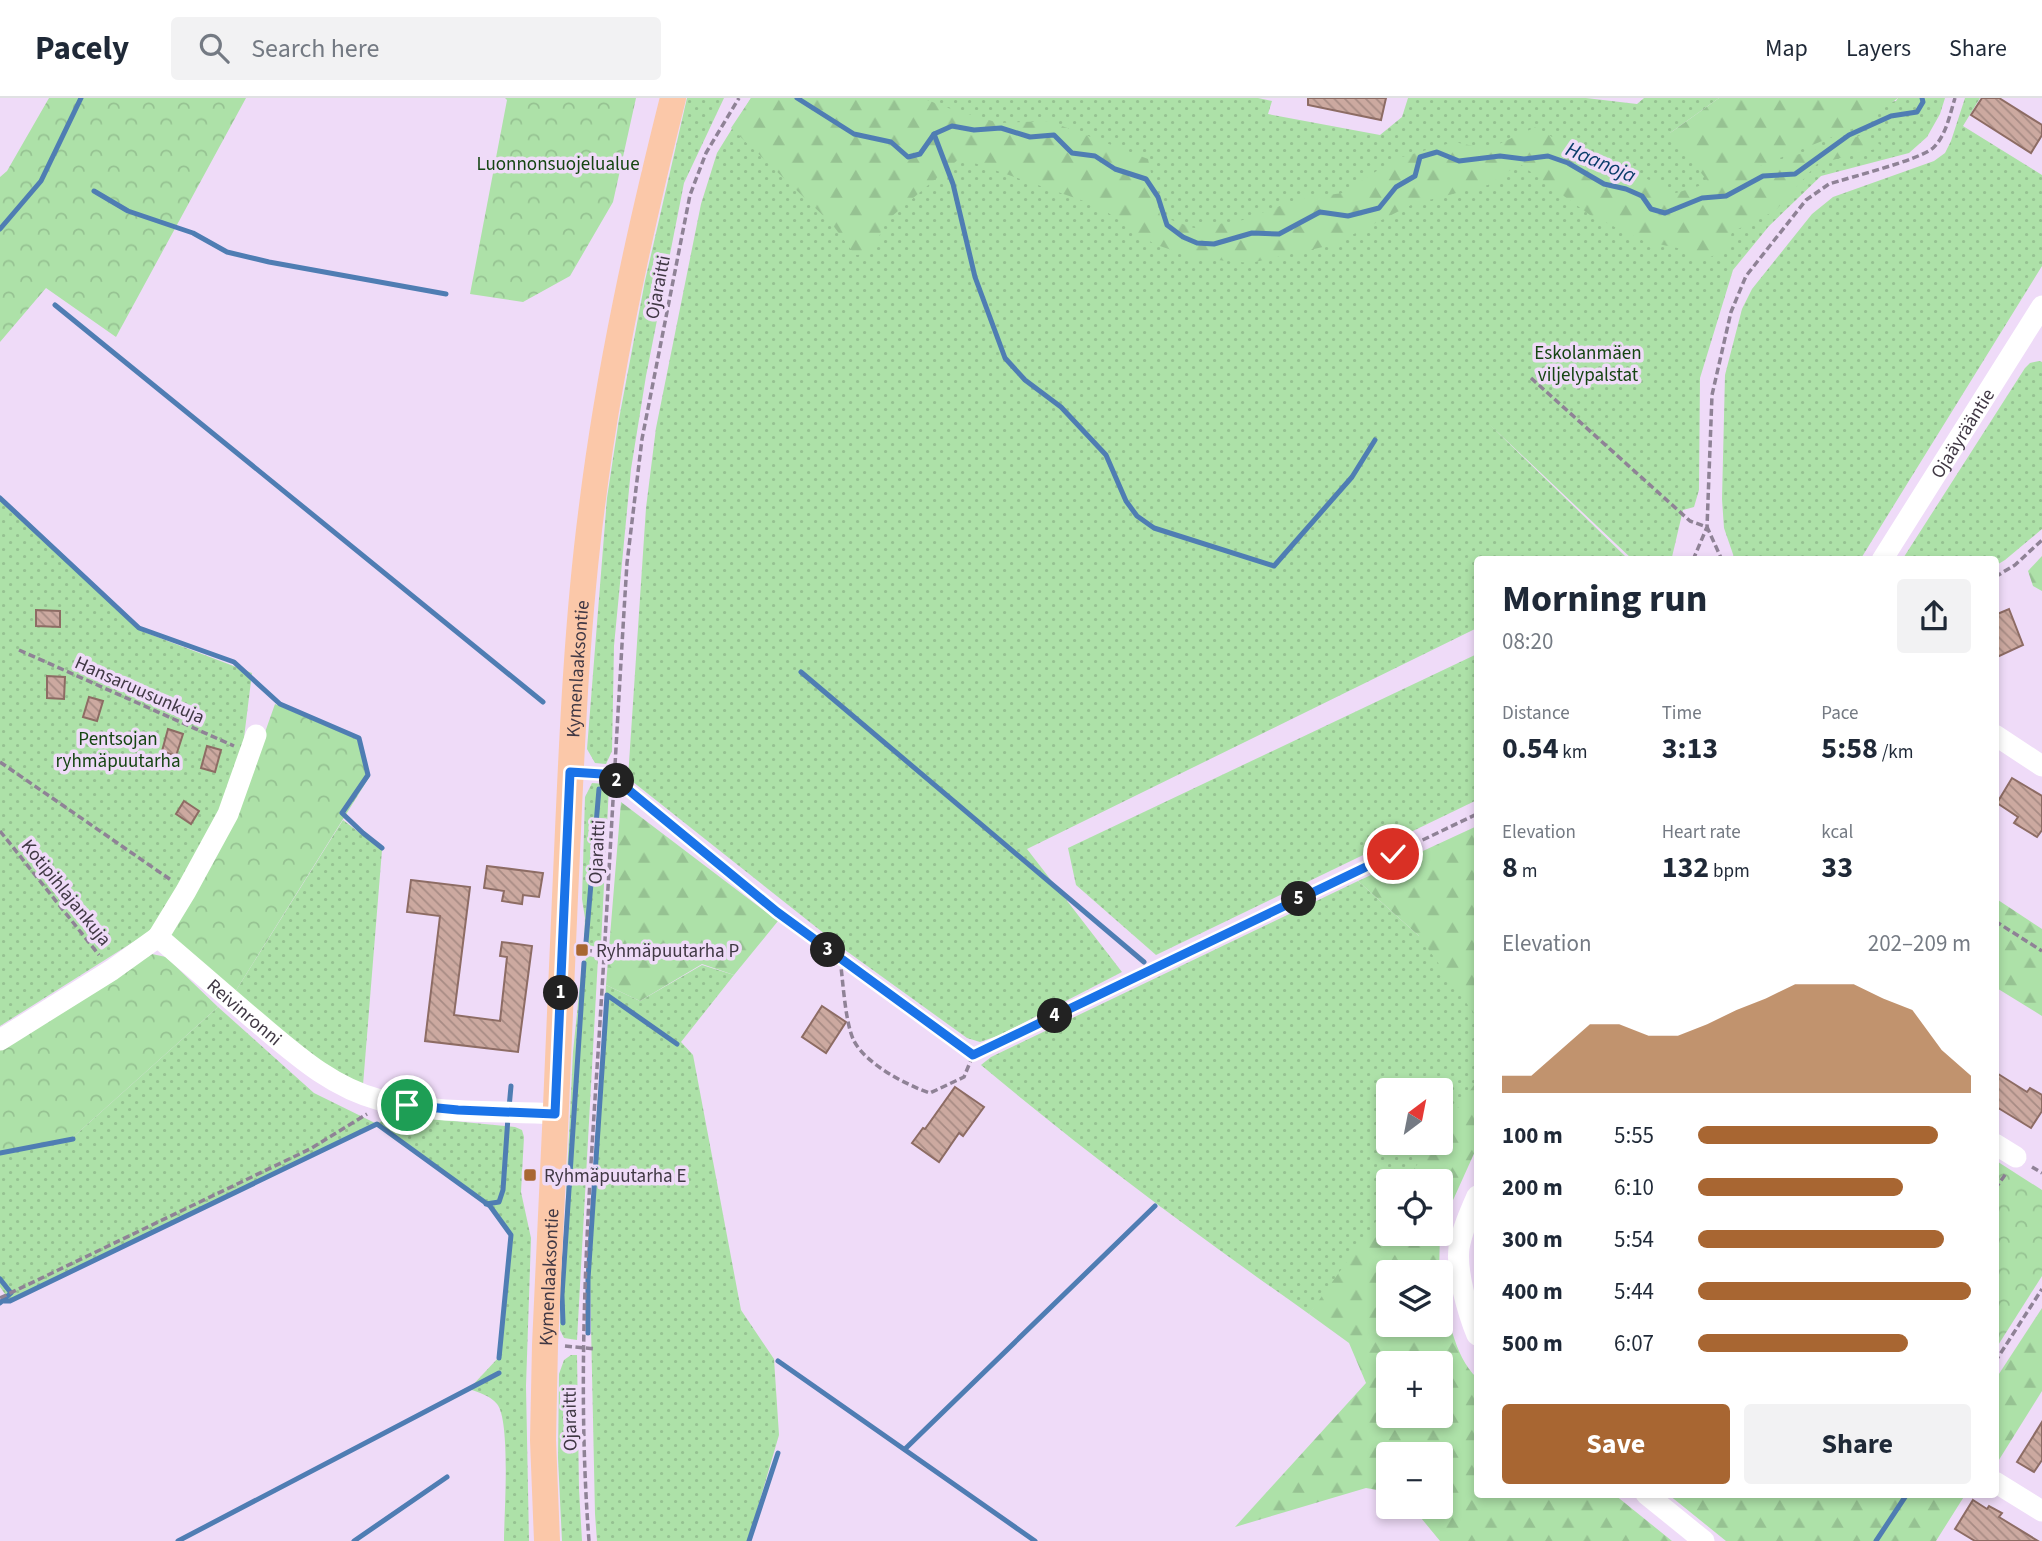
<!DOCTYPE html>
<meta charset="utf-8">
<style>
:root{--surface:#fff;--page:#f2f2f3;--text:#1f2937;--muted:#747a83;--line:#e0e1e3;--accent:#a86632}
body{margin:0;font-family:"Source Sans 3",sans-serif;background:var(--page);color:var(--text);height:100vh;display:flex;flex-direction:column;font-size:26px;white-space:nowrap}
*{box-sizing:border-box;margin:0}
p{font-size:23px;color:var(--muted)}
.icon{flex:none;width:38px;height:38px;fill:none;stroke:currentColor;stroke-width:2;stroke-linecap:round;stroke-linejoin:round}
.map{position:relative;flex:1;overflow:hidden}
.panel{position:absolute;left:1474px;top:458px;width:525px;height:942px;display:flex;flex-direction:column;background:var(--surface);border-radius:7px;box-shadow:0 4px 10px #0003}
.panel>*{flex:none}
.needle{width:46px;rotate:32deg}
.tools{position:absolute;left:1376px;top:980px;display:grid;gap:14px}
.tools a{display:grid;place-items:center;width:77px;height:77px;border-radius:7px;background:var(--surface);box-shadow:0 4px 10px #0003;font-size:35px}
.pin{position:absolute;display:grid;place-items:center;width:60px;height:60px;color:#fff;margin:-30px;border:4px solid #fff;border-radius:50%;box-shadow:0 2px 7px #0007}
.km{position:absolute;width:35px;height:35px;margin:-18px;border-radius:50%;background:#222;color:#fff;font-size:19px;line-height:35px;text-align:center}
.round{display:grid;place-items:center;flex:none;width:74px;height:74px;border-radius:7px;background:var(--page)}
.summary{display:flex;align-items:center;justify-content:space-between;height:119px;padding:0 28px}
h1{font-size:38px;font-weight:700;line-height:52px}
.metrics{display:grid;grid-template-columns:repeat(3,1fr);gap:10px;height:119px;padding:7px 28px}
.metrics div{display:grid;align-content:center}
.metrics b{font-size:30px;font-weight:700}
.metrics small{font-size:19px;font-weight:400}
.metrics p{font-size:19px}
.chart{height:196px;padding:14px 28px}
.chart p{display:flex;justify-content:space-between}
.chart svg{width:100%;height:126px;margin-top:7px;fill:var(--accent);opacity:.7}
.cta{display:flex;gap:14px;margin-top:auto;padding:14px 28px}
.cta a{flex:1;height:80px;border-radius:7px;background:var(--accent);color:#fff;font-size:28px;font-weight:700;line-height:80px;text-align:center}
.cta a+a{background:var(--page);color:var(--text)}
ul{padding:0 28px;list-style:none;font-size:23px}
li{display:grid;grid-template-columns:112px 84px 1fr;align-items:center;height:52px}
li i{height:18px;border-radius:9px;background:var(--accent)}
header{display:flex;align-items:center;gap:42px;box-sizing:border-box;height:98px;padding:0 35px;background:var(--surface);border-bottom:2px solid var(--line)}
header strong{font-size:33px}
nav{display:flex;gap:38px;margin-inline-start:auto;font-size:24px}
.search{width:490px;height:63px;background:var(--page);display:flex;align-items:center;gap:18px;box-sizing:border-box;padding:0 24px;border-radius:7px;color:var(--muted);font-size:26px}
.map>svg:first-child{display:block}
</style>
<header>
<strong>Pacely</strong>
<div class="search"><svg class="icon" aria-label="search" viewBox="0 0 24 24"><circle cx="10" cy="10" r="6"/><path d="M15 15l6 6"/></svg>Search here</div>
<nav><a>Map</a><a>Layers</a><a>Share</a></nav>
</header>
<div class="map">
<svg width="2042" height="1443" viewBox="0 0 2042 1443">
<defs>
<pattern id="grass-dots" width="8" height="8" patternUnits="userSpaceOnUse" patternTransform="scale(1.75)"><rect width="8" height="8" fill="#ade1a8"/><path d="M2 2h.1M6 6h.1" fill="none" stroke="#96c292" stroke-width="1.8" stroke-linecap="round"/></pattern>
<pattern id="forest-firs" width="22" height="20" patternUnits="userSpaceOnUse" patternTransform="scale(1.75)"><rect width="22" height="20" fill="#ade1a8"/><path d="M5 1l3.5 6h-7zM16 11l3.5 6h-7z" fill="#96c292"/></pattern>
<pattern id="park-crowns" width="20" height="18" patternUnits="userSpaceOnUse" patternTransform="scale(1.75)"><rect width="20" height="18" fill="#ade1a8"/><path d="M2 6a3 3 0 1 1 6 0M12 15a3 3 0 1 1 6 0" fill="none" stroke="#96c292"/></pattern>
<pattern id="building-back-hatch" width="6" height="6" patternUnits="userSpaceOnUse" patternTransform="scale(1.75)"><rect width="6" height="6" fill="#cca9a0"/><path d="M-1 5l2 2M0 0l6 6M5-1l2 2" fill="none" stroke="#a78b84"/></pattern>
</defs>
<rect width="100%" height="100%" fill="#efdbf8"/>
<!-- grass -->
<g fill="url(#grass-dots)" fill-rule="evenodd">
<polygon points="687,0 724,0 684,85 646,278 631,371 614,548 612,653 606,666 595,665 587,651 607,400 619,321 645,183"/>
<polygon points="751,0 1258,0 1272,3 1268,16 1380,37 1402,19 1408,0 1586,0 1637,6 1644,0 1719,0 1670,35 1896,3 1898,0 1945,0 1940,16 1927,39 1909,55 1821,78 1769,128 1733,172 1700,280 1699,392 1694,409 1683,412 1672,459 1667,462 1633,462 1489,326 1625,458 1616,462 1477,462 1477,530 1027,751 1122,874 1000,937 980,944 967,940 845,852 628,680 646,410 656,330 701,106 717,55"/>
<polygon points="1965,0 1980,0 1963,28 2042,77 2042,168 1860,462 1735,462 1724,430 1722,401 1725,277 1742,211 1752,191 1812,116 1833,99 1934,63 1945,55 1951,43"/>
<polygon points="2039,263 2042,264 2042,431 2005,462 1995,468 1995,462 1902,462 2025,270 2030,265"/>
<polygon points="0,399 144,534 252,575 242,656 220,717 154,831 0,928"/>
<polygon points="1477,556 1477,702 1156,857 1076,787 1068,750"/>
<polygon points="592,685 605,686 609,688 601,846 597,849 584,846 585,820 582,801 585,699"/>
<polygon points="343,722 382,752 363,987 320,965 235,894"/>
<path d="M1358,783L1419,838L1477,835V1019L1422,1083H1388V1123L1309,1216C1197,1137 1086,1055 981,967L991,959ZM1388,992H1440V1045H1388Z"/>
<polygon points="588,858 598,860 577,1242 564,1240 560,1232 560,1224 573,954 582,867"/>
<polygon points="702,867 734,877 681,944 693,957 741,1212 774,1261 779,1337 748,1443 597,1443 595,1416 590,1180 606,887 640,903"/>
<path d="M218,909L314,995L377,1026L391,1017L515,1029L522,1032L524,1039L521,1094L531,1140L526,1288L529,1443H504C504,1418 511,1323 497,1306C491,1298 478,1294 469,1291L499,1259L511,1137L490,1108L377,1026L10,1203L0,1189V1056L71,1041Z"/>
<polygon points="571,1257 577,1257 579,1391 582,1443 562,1443 558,1360 559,1276 564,1262"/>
</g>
<!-- forest -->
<g fill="url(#forest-firs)" fill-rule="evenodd">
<polygon points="751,0 922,0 948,10 999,25 1049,23 1148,61 1160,118 1194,130 1243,122 1298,101 1343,95 1395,61 1454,44 1488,51 1536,29 1594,65 1620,68 1676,95 1709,85 1670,35 1719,0 1898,0 1857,29 1760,68 1866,36 1883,49 1817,66 1775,113 1732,134 1727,151 1700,164 1687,152 1644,143 1590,117 1520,66 1488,87 1413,106 1332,147 1250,165 1195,160 1154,146 1098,108 960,60 884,125 873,156 855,157 832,126 731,30"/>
<polygon points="2042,458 2042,493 2033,488 2028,473"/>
<polygon points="621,704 778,823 734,877 702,866 640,903 606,887"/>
<polygon points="1477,728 1477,920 1419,838 1358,783"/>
<polygon points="1995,800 2042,831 2042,918 1995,889"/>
<polygon points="1477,983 1477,1049 1440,1131 1440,1083 1405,1083 1433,1045 1440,1045 1440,1034"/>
<path d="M1388,1107V1136H1440L1439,1174H1388V1227H1440V1183C1448,1215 1453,1257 1477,1280V1396L1615,1397L1672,1443H1440L1412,1409H1440V1356H1388V1394L1366,1390L1235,1429L1366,1285L1349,1245L1309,1216ZM1388,1265H1440V1318H1388Z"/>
<polygon points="2042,1210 2042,1293 1997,1365 1995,1282"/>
<polygon points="1850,1397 1856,1400 1858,1396 1965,1397 1936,1443 1726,1443 1669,1397"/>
</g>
<!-- park -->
<g fill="url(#park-crowns)">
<polygon points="49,0 246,0 116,239 46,190 0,244 0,79 7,73"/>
<polygon points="505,0 636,0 613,104 570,178 523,204 470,196 507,2"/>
<polygon points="275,606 357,641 370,678 235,894 174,847 169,831 236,716"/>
<polygon points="152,856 166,859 218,909 71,1041 0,1056 0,950 13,944"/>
<polygon points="1995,1062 2042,1092 2042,1178 1995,1252"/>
</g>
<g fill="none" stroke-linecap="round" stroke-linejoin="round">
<!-- stream -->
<g stroke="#4f7db3" stroke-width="5">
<polyline points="797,0 854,36 891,44 908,59 920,56 934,36 952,28 974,32 1001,30 1030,39 1054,37 1072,55 1095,58 1115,71 1146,81 1158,99 1167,127 1183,139 1197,145 1214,146 1252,135 1279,136 1320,114 1348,118 1379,110 1396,89 1415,78 1420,59 1437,54 1459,63 1500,58 1524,61 1548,58 1568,65 1604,86 1626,91 1642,98 1651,111 1665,115 1702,100 1726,98 1763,78 1795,76 1849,37 1891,18 1917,14 1923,4 1922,0"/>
<polyline points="934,36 953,86 975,179 1005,260 1025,282 1061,309 1106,357 1126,403 1137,418 1154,430 1274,468 1352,379 1375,342"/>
<polyline points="94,93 128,113 193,135 227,154 269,164 446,196"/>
<polyline points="0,131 41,83 81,0"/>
<polyline points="55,207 543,604"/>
<polyline points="0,400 139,530 234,564 280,606 359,640 368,677 342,715 363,735 382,750"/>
<polyline points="801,574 1144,864"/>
<polyline points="586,844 599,691"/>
<polyline points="509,1010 511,988"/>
<polyline points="0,1055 73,1041"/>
<polyline points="486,1106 499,1104 503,1092 508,1019"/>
<polyline points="0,1181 11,1195 0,1205"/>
<polyline points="4,1203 10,1203 377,1026 490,1108 511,1137 499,1260"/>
<polyline points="563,1225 562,1197 584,865"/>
<polyline points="588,1235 588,1181 607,897 677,946"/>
<polyline points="778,1263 1035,1443"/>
<polyline points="905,1351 1155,1108"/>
<polyline points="178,1443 499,1275"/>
<polyline points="354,1443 447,1379"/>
<polyline points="749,1443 778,1355"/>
<polyline points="1876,1443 1907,1396"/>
</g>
</g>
<!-- building -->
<g fill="url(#building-back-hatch)" stroke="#8d6c64" stroke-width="2">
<polygon points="1308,0 1386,0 1381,22 1308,7"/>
<polygon points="1982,0 1999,0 2042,27 2042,37 2031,55 1971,17"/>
<polygon points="2009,511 2023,547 1995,560 1995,517"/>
<polygon points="36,512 60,513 60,529 36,528"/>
<polygon points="47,578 65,579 64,601 47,600"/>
<polygon points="89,599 103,603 97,623 83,619"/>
<polygon points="168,631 183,636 176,658 162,653"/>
<polygon points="207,648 221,652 215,674 201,670"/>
<polygon points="2012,680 2042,698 2042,732 2037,739 2014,725 2018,719 1997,705"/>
<polygon points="184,703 199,713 191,726 176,716"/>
<polygon points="487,768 543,775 539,799 523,797 522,806 502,803 504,793 484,790"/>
<polygon points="411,782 470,789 454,917 500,923 507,859 500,858 502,844 532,848 518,954 425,943 440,818 407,814"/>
<polygon points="822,908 846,924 826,955 802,939"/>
<polygon points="1995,974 2027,994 2030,990 2042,997 2042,1013 2031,1030 1995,1008"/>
<polygon points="955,989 984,1009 963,1038 959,1035 939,1064 912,1045 923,1030 925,1031"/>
<polygon points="2042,1324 2042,1362 2034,1374 2017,1364"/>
<polygon points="1973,1402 1987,1411 1989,1408 2002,1415 1999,1419 2038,1443 1975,1443 1955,1431"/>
</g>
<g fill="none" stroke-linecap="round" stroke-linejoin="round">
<!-- path -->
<g stroke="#8f8296" stroke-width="3.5" stroke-dasharray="7 3.5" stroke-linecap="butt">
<polyline points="1531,280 1690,423 1707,429 1722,462"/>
<path d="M1693,462L1707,429L1712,297L1731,214L1746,178L1806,102L1829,86C1851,79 1919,62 1933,50C1946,38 1950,16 1955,0"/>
<polyline points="1995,479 2015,467 2042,442"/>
<polyline points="19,552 234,648"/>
<polyline points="0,664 171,782"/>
<polyline points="590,675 614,680 777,814 973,957 1477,716"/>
<polyline points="0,733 99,857"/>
<polyline points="1995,823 2042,853"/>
<polyline points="585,852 604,855"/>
<path d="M840,861C843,882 845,925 854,943C866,966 906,987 930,995L964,979L973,957"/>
<polyline points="2032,1069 2042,1075"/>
<polyline points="1995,1091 2007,1074"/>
<polyline points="0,1200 310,1051 367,1016"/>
<polyline points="565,1248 596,1251"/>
<polyline points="1995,1264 2042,1191"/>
<path d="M589,1443C576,1275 588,1108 599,940C609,782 617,623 627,465L642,341L690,97L706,55L739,0"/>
</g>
<!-- minor -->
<g stroke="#fff" stroke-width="21">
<path id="s1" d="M1882,462L2042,208"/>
<path id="s2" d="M256,637L228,716L186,793L158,839C189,866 220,892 251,919C292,953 328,988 380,1002C436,1017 498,1012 556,1016"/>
<polyline points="1995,637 2042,668"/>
<polyline points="0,942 112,872 158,839"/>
<polyline points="1995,1046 2016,1059"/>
<path d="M1477,1098C1470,1114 1462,1132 1459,1150C1456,1174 1468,1215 1477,1237"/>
<polyline points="1995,1384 2042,1413"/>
<polyline points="1646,1396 1704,1443"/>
</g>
<!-- major -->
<path stroke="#fbc8a9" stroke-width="26" id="s3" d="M547,1443L543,1342L545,1247C552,1098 559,948 565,799C571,669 575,538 592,408C609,271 639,135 673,0"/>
</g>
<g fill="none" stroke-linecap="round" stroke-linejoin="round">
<defs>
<polyline id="route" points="407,1007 458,1012 555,1016 570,674 602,676 614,680 777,814 973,957 1393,756"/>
</defs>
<!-- route casing -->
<use href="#route" stroke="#fff" stroke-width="14"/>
<!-- route -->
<use href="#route" stroke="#1a73e8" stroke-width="9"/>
</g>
<!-- markers -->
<g fill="#a86632" stroke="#efdbf8" stroke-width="2.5">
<rect x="575" y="845" width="14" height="14" rx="3.5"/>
<rect x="523" y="1070" width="14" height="14" rx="3.5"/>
</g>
<g text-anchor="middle" stroke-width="7" stroke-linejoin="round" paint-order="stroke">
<!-- park labels -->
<g font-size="19" fill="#154512" stroke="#efdbf8">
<text x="558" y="72">Luonnonsuojelualue</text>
<text x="1588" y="261">Eskolanmäen<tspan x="1588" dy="22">viljelypalstat</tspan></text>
<text x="118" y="647">Pentsojan<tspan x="118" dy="22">ryhmäpuutarha</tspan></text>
</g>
<!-- street labels -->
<g font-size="19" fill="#403844" stroke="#efdbf8">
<text transform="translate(657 189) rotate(-79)" y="7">Ojaraitti</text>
<text dy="7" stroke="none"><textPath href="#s1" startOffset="150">Ojaäyrääntie</textPath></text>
<text dy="7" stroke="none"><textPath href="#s3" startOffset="873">Kymenlaaksontie</textPath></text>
<text transform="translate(140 591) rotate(24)" y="7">Hansaruusunkuja</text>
<text transform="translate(596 754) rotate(-87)" y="7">Ojaraitti</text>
<text transform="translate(67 794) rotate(51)" y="7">Kotipihlajankuja</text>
<text dy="7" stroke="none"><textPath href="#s2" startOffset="340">Reivinronni</textPath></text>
<text dy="7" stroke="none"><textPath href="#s3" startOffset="264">Kymenlaaksontie</textPath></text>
<text transform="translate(569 1321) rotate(-91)" y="7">Ojaraitti</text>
</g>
<!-- poi labels -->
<g font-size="19" fill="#403844" stroke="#efdbf8" text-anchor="start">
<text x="596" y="859">Ryhmäpuutarha P</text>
<text x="544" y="1084">Ryhmäpuutarha E</text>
</g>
<!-- water labels -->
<g font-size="21" font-style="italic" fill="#093c6a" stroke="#efdbf8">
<text transform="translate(1601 64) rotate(23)" y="7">Haanoja</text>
</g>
</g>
</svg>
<div class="tools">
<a><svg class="needle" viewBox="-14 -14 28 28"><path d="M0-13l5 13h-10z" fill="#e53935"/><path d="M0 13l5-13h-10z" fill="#747a83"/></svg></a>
<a><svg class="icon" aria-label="locate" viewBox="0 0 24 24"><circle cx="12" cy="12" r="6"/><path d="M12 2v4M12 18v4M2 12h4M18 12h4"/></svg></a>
<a><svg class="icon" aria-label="layers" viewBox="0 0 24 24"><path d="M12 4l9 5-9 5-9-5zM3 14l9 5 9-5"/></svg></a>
<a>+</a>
<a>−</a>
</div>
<div class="pin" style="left:407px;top:1007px;background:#1e9e55"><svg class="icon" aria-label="arrive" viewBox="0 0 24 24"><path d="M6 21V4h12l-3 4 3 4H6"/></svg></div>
<div class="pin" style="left:1393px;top:756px;background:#d93025"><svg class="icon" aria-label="check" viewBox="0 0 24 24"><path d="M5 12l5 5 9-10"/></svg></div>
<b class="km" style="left:561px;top:895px">1</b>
<b class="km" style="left:617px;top:683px">2</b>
<b class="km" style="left:828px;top:852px">3</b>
<b class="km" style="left:1055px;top:918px">4</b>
<b class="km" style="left:1299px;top:801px">5</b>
<section class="panel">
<div class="summary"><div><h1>Morning run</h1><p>08:20</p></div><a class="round"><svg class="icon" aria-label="share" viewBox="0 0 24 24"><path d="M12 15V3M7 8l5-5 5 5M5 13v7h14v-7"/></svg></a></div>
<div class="metrics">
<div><p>Distance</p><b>0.54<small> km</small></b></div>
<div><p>Time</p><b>3:13</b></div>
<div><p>Pace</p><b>5:58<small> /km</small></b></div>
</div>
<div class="metrics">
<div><p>Elevation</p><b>8<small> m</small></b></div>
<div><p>Heart rate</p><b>132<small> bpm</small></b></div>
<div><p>kcal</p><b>33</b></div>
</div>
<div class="chart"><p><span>Elevation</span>202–209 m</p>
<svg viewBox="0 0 160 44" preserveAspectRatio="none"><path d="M0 44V38L10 38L20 29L30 20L40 20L50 24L60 24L70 20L80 15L90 11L100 6L110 6L120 6L130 11L140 15L150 29L160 38V44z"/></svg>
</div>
<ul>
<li><b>100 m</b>5:55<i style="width:88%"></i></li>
<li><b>200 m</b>6:10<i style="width:75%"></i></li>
<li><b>300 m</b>5:54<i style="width:90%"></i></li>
<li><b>400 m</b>5:44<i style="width:100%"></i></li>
<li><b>500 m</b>6:07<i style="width:77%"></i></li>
</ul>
<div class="cta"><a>Save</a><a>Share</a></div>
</section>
</div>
